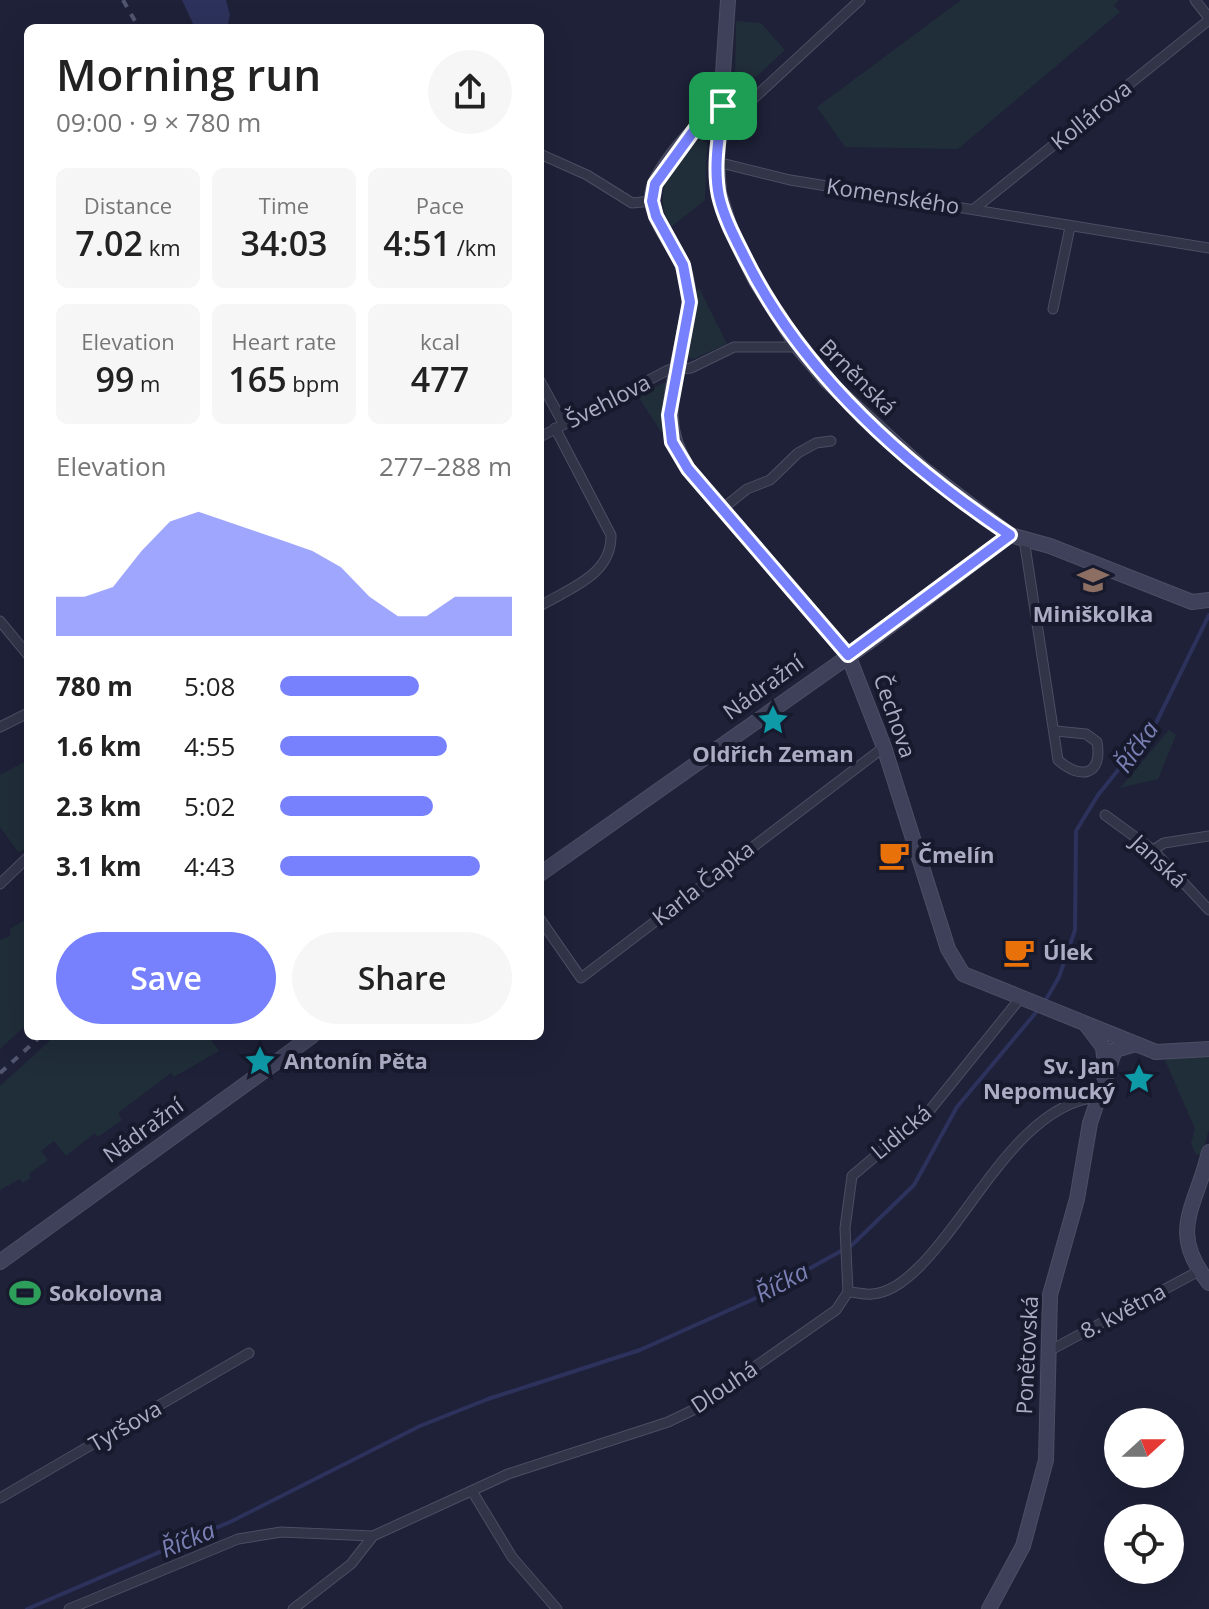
<!DOCTYPE html>
<meta charset="utf-8">
<style>
:root{--surface:#fff;--page:#f6f6f6;--text:#222;--muted:#767676;--accent:#7781fe}
body{margin:0;font-family:"Open Sans",sans-serif;background:var(--page);color:var(--text);height:100vh;display:flex;flex-direction:column;font-size:30px;white-space:nowrap}
*{box-sizing:border-box;margin:0}
p{font-size:26px;color:var(--muted)}
.icon{flex:none;width:44px;height:44px;fill:none;stroke:currentColor;stroke-width:2;stroke-linecap:round;stroke-linejoin:round}
.map{position:relative;flex:1;overflow:hidden}
.sheet{position:absolute;left:24px;top:24px;width:520px;height:1016px;display:flex;flex-direction:column;background:var(--surface);border-radius:12px;box-shadow:0 8px 32px #0002}
.sheet>*{flex:none}
.needle{width:52px;rotate:69deg}
.controls{position:absolute;left:1104px;top:1408px;display:grid;gap:16px}
.controls a{display:grid;place-items:center;width:80px;height:80px;border-radius:50%;background:var(--surface);box-shadow:0 8px 32px #0002;font-size:40px}
.pin{position:absolute;display:grid;place-items:center;width:68px;height:68px;color:#fff;margin:-34px;border-radius:16px;box-shadow:0 4px 12px #0006}
.round{display:grid;place-items:center;flex:none;width:84px;height:84px;border-radius:42px;background:var(--page)}
.headline{display:flex;align-items:center;justify-content:space-between;height:136px;padding:0 32px}
h1{font-size:44px;font-weight:600;line-height:60px}
.stats{display:grid;grid-template-columns:repeat(3,1fr);gap:12px;height:136px;padding:8px 32px}
.stats div{display:grid;align-content:center;border-radius:12px;background:var(--page);text-align:center}
.stats b{font-size:34px;font-weight:600}
.stats small{font-size:22px;font-weight:400}
.stats p{font-size:22px}
.chart{height:224px;padding:16px 32px}
.chart p{display:flex;justify-content:space-between}
.chart svg{width:100%;height:144px;margin-top:8px;fill:var(--accent);opacity:.7}
.button{display:flex;gap:16px;margin-top:auto;padding:16px 32px}
.button a{flex:1;height:92px;border-radius:48px;background:var(--accent);color:#fff;font-size:32px;font-weight:600;line-height:92px;text-align:center}
.button a+a{background:var(--page);color:var(--text)}
ul{padding:0 32px;list-style:none;font-size:26px}
li{display:grid;grid-template-columns:128px 96px 1fr;align-items:center;height:60px}
li i{height:20px;border-radius:10px;background:var(--accent)}
.map>svg:first-child{display:block}
</style>
<div class="map">
<svg width="1209" height="1609" viewBox="0 0 1209 1609">
<rect width="100%" height="100%" fill="#1e2138"/>
<!-- green -->
<g fill="#202e39">
<polygon points="961,0 1119,0 1114,5 1120,12 958,149 845,147 817,107"/>
<polygon points="736,21 761,23 785,50 746,86 735,82"/>
<path d="M699,139L707,142L705,200L671,227C650,186 674,169 699,139Z"/>
<polygon points="699,288 727,344 693,359 686,356 693,292"/>
<polygon points="668,381 662,433 637,395"/>
<polygon points="1169,730 1176,735 1158,779 1120,788"/>
<polygon points="28,760 28,845 19,853 0,827 0,775"/>
<polygon points="28,918 28,1023 0,1049 0,940 10,936 10,929"/>
<polygon points="55,1036 208,1036 219,1051 174,1077 171,1073 118,1113 122,1120 98,1137 95,1133 66,1156 54,1141 41,1151 48,1160 29,1174 31,1178 23,1183 20,1179 0,1190 0,1086"/>
<polygon points="1198,1054 1209,1055 1209,1130 1201,1156 1195,1153 1191,1143 1195,1129 1165,1060"/>
</g>
<!-- water -->
<polygon fill="#2d325c" points="182,0 226,0 230,15 227,28 195,28"/>
<g fill="none" stroke-linecap="round" stroke-linejoin="round">
<!-- stream -->
<g stroke="#2d325c" stroke-width="4">
<polyline points="1044,1003 1059,977 1075,930 1076,831 1098,795 1156,723 1209,615"/>
<polyline points="27,1609 232,1521 420,1426 488,1399 640,1350 756,1298 852,1245 914,1185 957,1107 1038,1010"/>
</g>
<defs>
<g id="street">
<polyline points="1195,0 1209,18"/>
<polyline points="723,106 753,99 860,0"/>
<polyline points="540,154 587,175 632,203 652,201"/>
<polyline points="717,162 790,180 1209,248"/>
<polyline points="974,209 1209,20"/>
<polyline points="1053,309 1070,227"/>
<polyline points="540,381 563,423"/>
<polyline points="540,437 668,370 691,368 734,347 798,347"/>
<polyline points="722,509 747,489 770,480 798,453 816,443 831,441"/>
<path d="M1024,539L1058,760C1080,780 1103,776 1097,742L1086,734L1056,731"/>
<path d="M540,606C570,588 612,575 611,535L555,428"/>
<polyline points="0,621 28,655"/>
<polyline points="0,727 28,713"/>
<polyline points="1105,815 1153,850 1209,910"/>
<polyline points="1153,850 1164,843 1209,836"/>
<polyline points="0,884 28,857"/>
<polyline points="540,919 581,978 884,747"/>
<polyline points="848,1292 845,1228 852,1176 930,1110 1022,996"/>
<path d="M848,1292C855,1292 864,1295 872,1294C890,1293 907,1279 919,1267C973,1214 1020,1104 1098,1097"/>
<polyline points="1047,1352 1199,1271"/>
<polyline points="472,1491 512,1557 557,1609"/>
<polyline points="0,1498 249,1353"/>
<polyline points="69,1609 238,1539 281,1532 373,1536"/>
<polyline points="293,1609 351,1564 373,1536 508,1474 668,1422 693,1410 836,1310 848,1292"/>
</g>
<g id="secondary">
<polyline points="728,0 717,162 719,193 730,228 756,281 798,347 827,381 921,467 1010,535 1050,546 1192,602 1209,600"/>
<path d="M723,106C700,120 666,159 655,184C643,211 671,239 681,262C686,272 688,287 689,298C690,310 686,323 684,334C675,387 657,420 688,469L848,655L884,747L948,949L963,974L1156,1052L1209,1049"/>
<polyline points="540,874 866,644 1010,535"/>
<polyline points="1087,1026 1103,1047 1105,1067"/>
<path d="M1209,1152C1196,1208 1167,1231 1209,1283"/>
<polyline points="0,1262 312,1036"/>
<polyline points="989,1609 1023,1546 1046,1460 1050,1295 1077,1199 1090,1123 1115,1050 1136,1044"/>
</g>
</defs>
<!-- street casing -->
<use href="#street" stroke="#4c4e63" stroke-width="11"/>
<!-- secondary casing -->
<use href="#secondary" stroke="#4c4e63" stroke-width="16"/>
<!-- street -->
<use href="#street" stroke="#323448" stroke-width="9"/>
<!-- secondary -->
<use href="#secondary" stroke="#3f415b" stroke-width="14"/>
<!-- rail -->
<g stroke="#535670" stroke-width="4" stroke-dasharray="8 8" stroke-linecap="butt">
<polyline points="123,0 139,28"/>
<polyline points="0,1073 41,1036"/>
</g>
</g>
<g fill="none" stroke-linecap="round" stroke-linejoin="round">
<defs>
<path id="route" d="M723,106C719,135 713,167 719,196C724,218 735,238 745,258C802,373 904,464 1010,535L848,655L688,469L672,442L669,415L690,302L683,265L656,216L652,201L655,184L703,118Z"/>
</defs>
<!-- route casing -->
<use href="#route" stroke="#fff" stroke-width="16"/>
<!-- route -->
<use href="#route" stroke="#7781fe" stroke-width="10"/>
</g>
<!-- icons -->
<defs>
<symbol id="school-bare" viewBox="-9 -9 18 18"><path d="M0-5L7-2L0 1L-7-2ZM-4 1L0 2.5L4 1V4Q0 6-4 4Z" fill="#8d6e63" stroke="#17192c" stroke-width="2.5" paint-order="stroke"/></symbol>
<symbol id="sight-bare" viewBox="-9 -9 18 18"><path d="M0-6L1.8-2.2L6-1.7L2.9 1.2L3.7 5.4L0 3.3L-3.7 5.4L-2.9 1.2L-6-1.7L-1.8-2.2Z" fill="#0f9aa8" stroke="#17192c" stroke-width="2.5" paint-order="stroke"/></symbol>
<symbol id="cafe-bare" viewBox="-9 -9 18 18"><path d="M-5.5-4.5H6V0H3Q3 3.5 0 3.5H-2.5Q-5.5 3.5-5.5 0ZM3-3.2v2h1.7v-2ZM-6 4.5H4V6H-6Z" fill="#e8710a" stroke="#17192c" stroke-width="2.5" paint-order="stroke"/></symbol>
<symbol id="stadium-bare" viewBox="-9 -9 18 18"><path d="M0-5a6.5 5 0 1 0 0 10a6.5 5 0 1 0 0-10ZM-3.5-1.8h7v3.6h-7Z" fill="#2e9e5b" stroke="#17192c" stroke-width="2.5" paint-order="stroke"/></symbol>
</defs>
<g fill-rule="evenodd">
<use href="#school-bare" x="1071" y="558" width="44" height="44"/>
<use href="#sight-bare" x="751" y="698" width="44" height="44"/>
<use href="#cafe-bare" x="872" y="833" width="44" height="44"/>
<use href="#cafe-bare" x="997" y="930" width="44" height="44"/>
<use href="#sight-bare" x="238" y="1039" width="44" height="44"/>
<use href="#sight-bare" x="1117" y="1057" width="44" height="44"/>
<use href="#stadium-bare" x="3" y="1271" width="44" height="44"/>
</g>
<g text-anchor="middle" stroke-width="8" stroke-linejoin="round" paint-order="stroke">
<!-- street labels -->
<g font-size="22" fill="#acadc5" stroke="#17192c">
<text transform="translate(1091 115) rotate(-39)" y="8">Kollárova</text>
<text transform="translate(893 196) rotate(9)" y="8">Komenského</text>
<text transform="translate(858 377) rotate(45)" y="8">Brněnská</text>
<text transform="translate(608 401) rotate(-27)" y="8">Švehlova</text>
<text transform="translate(763 687) rotate(-36)" y="8">Nádražní</text>
<text transform="translate(895 716) rotate(71)" y="8">Čechova</text>
<text transform="translate(1159 861) rotate(43)" y="8">Janská</text>
<text transform="translate(703 883) rotate(-38)" y="8">Karla Čapka</text>
<text transform="translate(143 1130) rotate(-36)" y="8">Nádražní</text>
<text transform="translate(901 1132) rotate(-40)" y="8">Lidická</text>
<text transform="translate(1123 1311) rotate(-28)" y="8">8. května</text>
<text transform="translate(1027 1355) rotate(-87)" y="8">Ponětovská</text>
<text transform="translate(724 1387) rotate(-34)" y="8">Dlouhá</text>
<text transform="translate(125 1426) rotate(-30)" y="8">Tyršova</text>
</g>
<!-- poi labels -->
<g font-size="22" font-weight="bold" fill="#acadc5" stroke="#17192c" text-anchor="start">
<text x="1093" y="622" text-anchor="middle">Miniškolka</text>
<text x="773" y="762" text-anchor="middle">Oldřich Zeman</text>
<text x="918" y="863">Čmelín</text>
<text x="1043" y="960">Úlek</text>
<text x="284" y="1069">Antonín Pěta</text>
<text x="1115" y="1074" text-anchor="end">Sv. Jan<tspan x="1115" dy="25">Nepomucký</tspan></text>
<text x="49" y="1301">Sokolovna</text>
</g>
<!-- water labels -->
<g font-size="24" font-style="italic" fill="#7a80b4" stroke="#17192c">
<text transform="translate(1137 747) rotate(-55)" y="8">Říčka</text>
<text transform="translate(782 1283) rotate(-28)" y="8">Říčka</text>
<text transform="translate(188 1540) rotate(-23)" y="8">Říčka</text>
</g>
</g>
</svg>
<div class="controls">
<a><svg class="needle" viewBox="-14 -14 28 28"><path d="M0-13l5 13h-10z" fill="#e53935"/><path d="M0 13l5-13h-10z" fill="#767676"/></svg></a>
<a><svg class="icon" aria-label="locate" viewBox="0 0 24 24"><circle cx="12" cy="12" r="6"/><path d="M12 2v4M12 18v4M2 12h4M18 12h4"/></svg></a>
</div>
<div class="pin" style="left:723px;top:106px;background:#1e9e55"><svg class="icon" aria-label="arrive" viewBox="0 0 24 24"><path d="M6 21V4h12l-3 4 3 4H6"/></svg></div>
<section class="sheet">
<div class="headline"><div><h1>Morning run</h1><p>09:00 · 9 × 780 m</p></div><a class="round"><svg class="icon" aria-label="share" viewBox="0 0 24 24"><path d="M12 15V3M7 8l5-5 5 5M5 13v7h14v-7"/></svg></a></div>
<div class="stats">
<div><p>Distance</p><b>7.02<small> km</small></b></div>
<div><p>Time</p><b>34:03</b></div>
<div><p>Pace</p><b>4:51<small> /km</small></b></div>
</div>
<div class="stats">
<div><p>Elevation</p><b>99<small> m</small></b></div>
<div><p>Heart rate</p><b>165<small> bpm</small></b></div>
<div><p>kcal</p><b>477</b></div>
</div>
<div class="chart"><p><span>Elevation</span>277–288 m</p>
<svg viewBox="0 0 160 44" preserveAspectRatio="none"><path d="M0 44V32L10 32L20 29L30 18L40 9L50 6L60 9L70 12L80 15L90 18L100 23L110 32L120 38L130 38L140 32L150 32L160 32V44z"/></svg>
</div>
<ul>
<li><b>780 m</b>5:08<i style="width:60%"></i></li>
<li><b>1.6 km</b>4:55<i style="width:72%"></i></li>
<li><b>2.3 km</b>5:02<i style="width:66%"></i></li>
<li><b>3.1 km</b>4:43<i style="width:86%"></i></li>
</ul>
<div class="button"><a>Save</a><a>Share</a></div>
</section>
</div>
